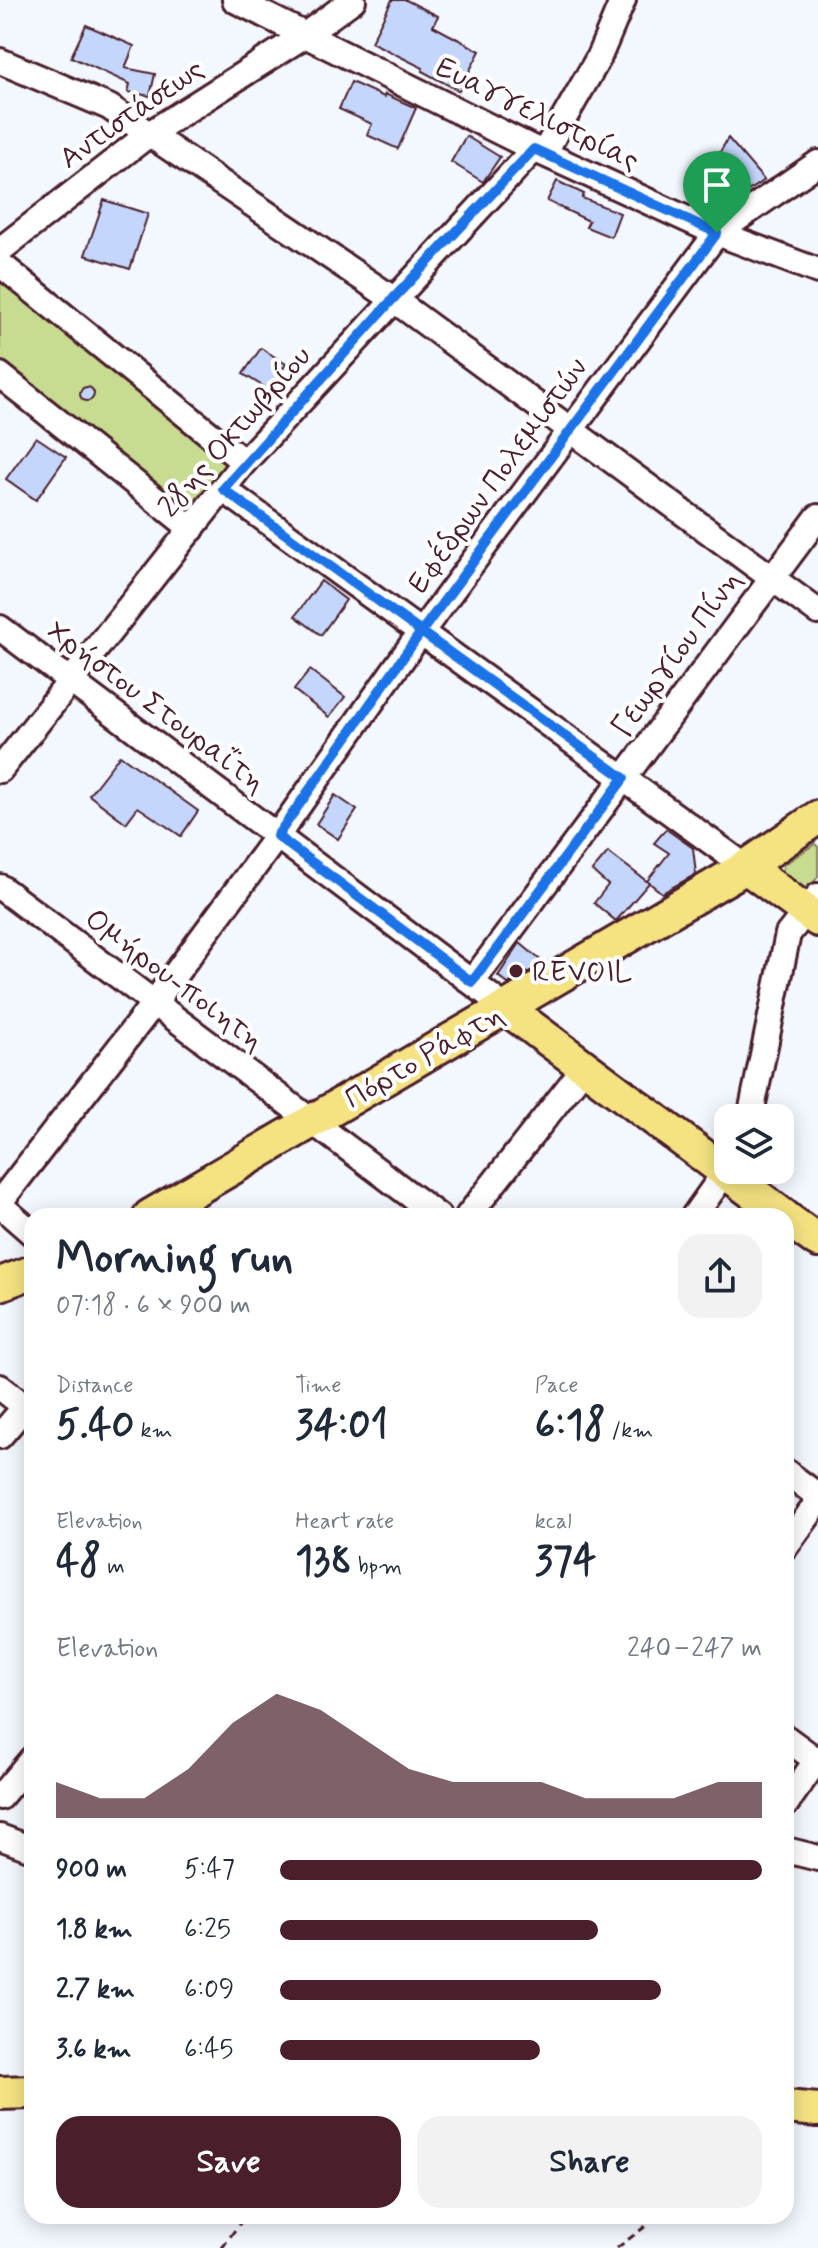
<!DOCTYPE html>
<meta charset="utf-8">
<style>
:root{--surface:#fff;--page:#f2f2f3;--text:#1f2937;--muted:#747a83;--accent:#4a1f2b}
body{margin:0;font-family:Mynerve,sans-serif;background:var(--page);color:var(--text);height:100vh;display:flex;flex-direction:column;font-size:30px;white-space:nowrap}
*{box-sizing:border-box;margin:0}
p{font-size:26px;color:var(--muted)}
.icon{flex:none;width:44px;height:44px;fill:none;stroke:currentColor;stroke-width:2;stroke-linecap:round;stroke-linejoin:round}
.map{position:relative;flex:1;overflow:hidden}
.side{position:absolute;left:24px;top:1208px;width:770px;height:1016px;display:flex;flex-direction:column;background:var(--surface);border-radius:24px;box-shadow:0 4px 20px #0003}
.side>*{flex:none}
.controls{position:absolute;left:714px;top:1104px;display:grid;gap:16px}
.controls a{display:grid;place-items:center;width:80px;height:80px;border-radius:16px;background:var(--surface);box-shadow:0 4px 20px #0003;font-size:40px}
.pin{position:absolute;display:grid;place-items:center;width:68px;height:68px;color:#fff;margin:-82px -34px;border-radius:50% 50% 50% 0;rotate:-45deg;box-shadow:0 0 8px #0007}
.pin .icon{rotate:45deg}
.round{display:grid;place-items:center;flex:none;width:84px;height:84px;border-radius:24px;background:var(--page)}
.overview{display:flex;align-items:center;justify-content:space-between;height:136px;padding:0 32px}
h1{font-size:44px;font-weight:700;line-height:60px}
.stats{display:grid;grid-template-columns:repeat(3,1fr);gap:12px;height:136px;padding:8px 32px}
.stats div{display:grid;align-content:center}
.stats b{font-size:40px;font-weight:700}
.stats small{font-size:22px;font-weight:400}
.stats p{font-size:22px}
.chart{height:224px;padding:16px 32px}
.chart p{display:flex;justify-content:space-between}
.chart svg{width:100%;height:144px;margin-top:8px;fill:var(--accent);opacity:.7}
.action{display:flex;gap:16px;margin-top:auto;padding:16px 32px}
.action a{flex:1;height:92px;border-radius:24px;background:var(--accent);color:#fff;font-size:32px;font-weight:700;line-height:92px;text-align:center}
.action a+a{background:var(--page);color:var(--text)}
ul{padding:0 32px;list-style:none;font-size:26px}
li{display:grid;grid-template-columns:128px 96px 1fr;align-items:center;height:60px}
li i{height:20px;border-radius:10px;background:var(--accent)}
.map>svg:first-child{display:block}
</style>
<div class="map">
<svg width="818" height="2248" viewBox="0 0 818 2248">
<rect width="100%" height="100%" fill="#f3f7fe"/>
<filter id="ink" filterUnits="userSpaceOnUse"><feTurbulence type="fractalNoise" baseFrequency=".0125" numOctaves="2"/><feDisplacementMap in="SourceGraphic" scale="16" xChannelSelector="R" yChannelSelector="G"/><feConvolveMatrix kernelMatrix="1 2 1 2 8 2 1 2 1" color-interpolation-filters="sRGB"/></filter>
<g filter="url(#ink)">
<!-- green -->
<g fill="#c8dc91" stroke="#897e5e" stroke-width="2">
<polygon points="0,273 232,460 187,517 0,367"/>
<polygon points="815,844 818,847 818,877 801,897 782,883 783,865"/>
</g>
<!-- building -->
<g fill="#c5d6fc" stroke="#4a1f2b" stroke-width="2">
<polygon points="392,0 406,0 438,16 433,26 480,51 459,91 422,71 423,68 371,42"/>
<polygon points="86,25 134,46 125,68 155,74 150,96 128,92 130,84 71,57"/>
<polygon points="351,82 384,97 385,94 416,108 398,149 367,135 372,124 339,109"/>
<polygon points="466,136 500,157 483,182 451,162"/>
<polygon points="728,138 764,180 714,214 691,204"/>
<polygon points="557,181 584,194 582,198 620,213 611,237 586,227 589,221 547,201"/>
<polygon points="104,200 148,214 130,269 85,255"/>
<polygon points="261,348 286,364 269,390 243,374"/>
<circle cx="87" cy="394" r="7"/>
<polygon points="36,437 66,457 36,500 6,479"/>
<polygon points="321,581 346,600 321,635 295,616"/>
<polygon points="310,670 345,697 329,717 294,690"/>
<polygon points="120,755 198,811 181,836 138,807 126,823 89,795"/>
<polygon points="335,795 357,810 338,839 316,824"/>
<polygon points="666,829 693,848 696,874 662,893 647,881 669,853 654,843"/>
<polygon points="608,852 649,883 616,921 594,903 608,885 592,871"/>
<polygon points="520,943 544,963 508,984 498,976"/>
</g>
<g fill="none" stroke-linecap="round" stroke-linejoin="round">
<defs>
<g id="minor">
<polyline points="235,0 534,149 717,233 818,271"/>
<polyline points="0,61 109,107 393,299 818,612"/>
<polyline points="544,153 598,59 623,0"/>
<polyline points="0,250 149,134 305,35 353,0"/>
<polyline points="0,264 244,462"/>
<polyline points="0,375 192,529"/>
<polyline points="223,489 746,867"/>
<polyline points="0,628 506,1008"/>
<polyline points="0,770 244,462 534,149"/>
<polyline points="0,887 438,1216"/>
<polyline points="472,982 818,517"/>
<polyline points="750,1118 788,934 818,896"/>
<polyline points="0,1202 154,1003 277,836 421,632 717,233 818,163"/>
<polyline points="0,1205 32,1233"/>
<polyline points="468,1216 584,1068"/>
<polyline points="694,1216 728,1168"/>
<polyline points="0,1387 32,1412"/>
<polyline points="0,1436 25,1407"/>
<polyline points="786,1472 818,1496"/>
<polyline points="786,1546 818,1502"/>
<polyline points="786,1738 816,1760"/>
<polyline points="0,1797 32,1759"/>
<polyline points="786,1804 818,1758"/>
<polyline points="0,1837 32,1849"/>
<polyline points="786,1850 818,1858"/>
</g>
<g id="major">
<polyline points="746,867 818,920"/>
<polyline points="506,1008 784,1216"/>
<polyline points="150,1216 746,867 818,817"/>
<polyline points="786,1218 818,1241"/>
<polyline points="0,1284 32,1272"/>
<polyline points="0,2093 32,2092"/>
<polyline points="786,2107 818,2110"/>
</g>
</defs>
<!-- minor casing -->
<use href="#minor" stroke="#4a1f2b" stroke-width="30"/>
<!-- major casing -->
<use href="#major" stroke="#4a1f2b" stroke-width="38"/>
<!-- path -->
<g stroke="#4a1f2b" stroke-width="3" stroke-dasharray="8 6" stroke-linecap="butt">
<polyline points="222,2248 245,2216"/>
<polyline points="617,2248 659,2216"/>
</g>
<!-- minor -->
<use href="#minor" stroke="#fff" stroke-width="24"/>
<!-- major -->
<use href="#major" stroke="#f5e382" stroke-width="32"/>
</g>
</g>
<g fill="none" stroke-linecap="round" stroke-linejoin="round" filter="url(#ink)">
<defs>
<path id="route" d="M717,233L421,632L277,836L472,982L624,778C490,682 356,585 223,489L393,299L534,149L717,233"/>
</defs>
<!-- route casing -->
<use href="#route" stroke="#fff" stroke-width="16"/>
<!-- route -->
<use href="#route" stroke="#1a73e8" stroke-width="10"/>
</g>
<!-- markers -->
<circle fill="#4a1f2b" stroke="#fff" stroke-width="3" cx="516" cy="971" r="8"/>
<g text-anchor="middle" stroke-width="8" stroke-linejoin="round" paint-order="stroke">
<!-- street labels -->
<g font-size="30" fill="#4a1f2b" stroke="#fff">
<text transform="translate(131 113) rotate(-35)" y="10">Αντιστάσεως</text>
<text transform="translate(538 113) rotate(26)" y="10">Ευαγγελιστρίας</text>
<text transform="translate(234 431) rotate(-49)" y="10">28ης Οκτωβρίου</text>
<text transform="translate(497 475) rotate(-54)" y="10">Εφέδρων Πολεμιστών</text>
<text transform="translate(676 653) rotate(-54)" y="10">Γεωργίου Πίνη</text>
<text transform="translate(157 706) rotate(37)" y="10">Χρήστου Στουραΐτη</text>
<text transform="translate(175 979) rotate(37)" y="10">Ομήρου-ποιητη</text>
<text transform="translate(424 1056) rotate(-30)" y="10">Πόρτο Ράφτη</text>
</g>
<!-- poi labels -->
<g font-size="30" fill="#4a1f2b" stroke="#fff" text-anchor="start">
<text x="532" y="981">REVOIL</text>
</g>
</g>
</svg>
<div class="controls">
<a><svg class="icon" aria-label="layers" viewBox="0 0 24 24"><path d="M12 4l9 5-9 5-9-5zM3 14l9 5 9-5"/></svg></a>
</div>
<div class="pin" style="left:717px;top:233px;background:#1e9e55"><svg class="icon" aria-label="arrive" viewBox="0 0 24 24"><path d="M6 21V4h12l-3 4 3 4H6"/></svg></div>
<section class="side">
<div class="overview"><div><h1>Morning run</h1><p>07:18 · 6 × 900 m</p></div><a class="round"><svg class="icon" aria-label="share" viewBox="0 0 24 24"><path d="M12 15V3M7 8l5-5 5 5M5 13v7h14v-7"/></svg></a></div>
<div class="stats">
<div><p>Distance</p><b>5.40<small> km</small></b></div>
<div><p>Time</p><b>34:01</b></div>
<div><p>Pace</p><b>6:18<small> /km</small></b></div>
</div>
<div class="stats">
<div><p>Elevation</p><b>48<small> m</small></b></div>
<div><p>Heart rate</p><b>138<small> bpm</small></b></div>
<div><p>kcal</p><b>374</b></div>
</div>
<div class="chart"><p><span>Elevation</span>240–247 m</p>
<svg viewBox="0 0 160 44" preserveAspectRatio="none"><path d="M0 44V33L10 38L20 38L30 29L40 15L50 6L60 11L70 20L80 29L90 33L100 33L110 33L120 38L130 38L140 38L150 33L160 33V44z"/></svg>
</div>
<ul>
<li><b>900 m</b>5:47<i style="width:100%"></i></li>
<li><b>1.8 km</b>6:25<i style="width:66%"></i></li>
<li><b>2.7 km</b>6:09<i style="width:79%"></i></li>
<li><b>3.6 km</b>6:45<i style="width:54%"></i></li>
</ul>
<div class="action"><a>Save</a><a>Share</a></div>
</section>
</div>
